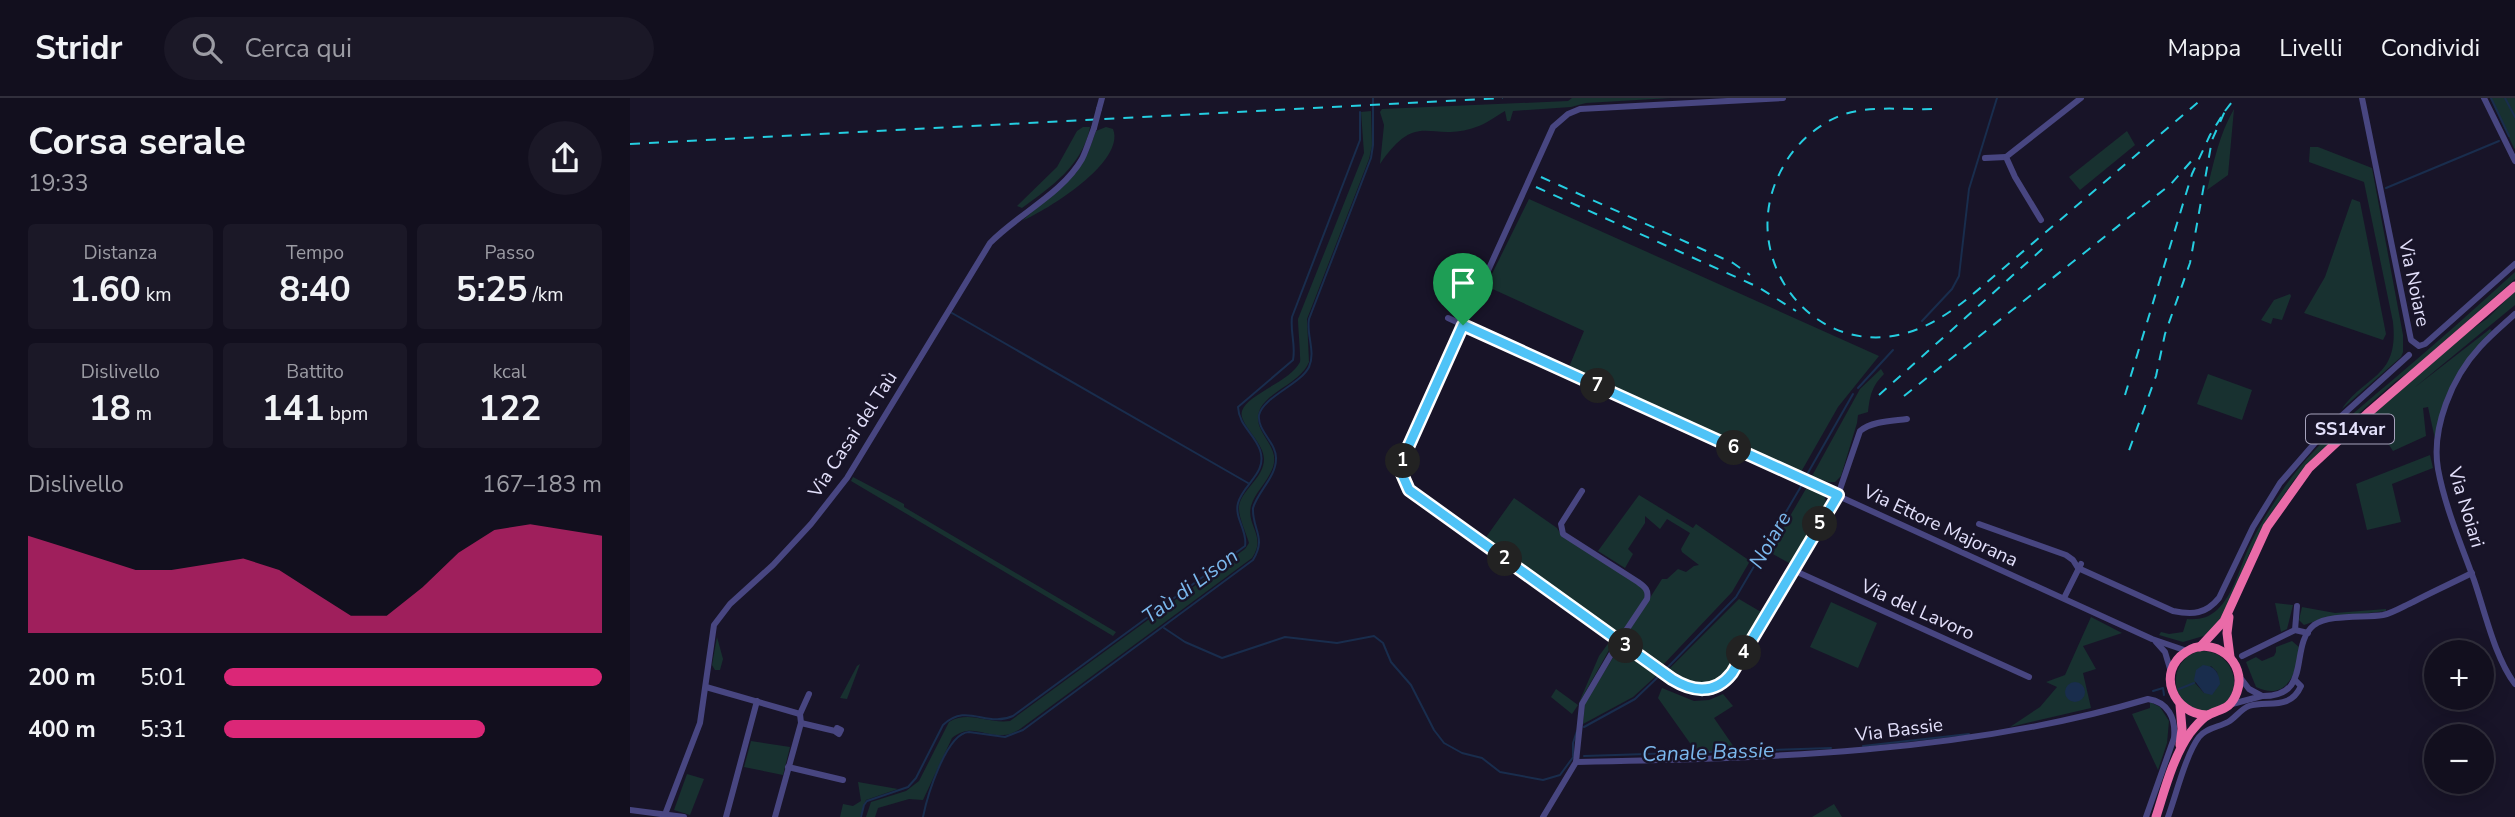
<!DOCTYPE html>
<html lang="it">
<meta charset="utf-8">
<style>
:root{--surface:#120f1e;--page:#1b1827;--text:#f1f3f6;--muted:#9c9ca4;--line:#312f3c;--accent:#db2777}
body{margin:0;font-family:"Nunito Sans",sans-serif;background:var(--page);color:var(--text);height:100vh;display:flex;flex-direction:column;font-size:26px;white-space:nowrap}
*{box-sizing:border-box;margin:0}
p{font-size:23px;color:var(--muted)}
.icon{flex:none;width:38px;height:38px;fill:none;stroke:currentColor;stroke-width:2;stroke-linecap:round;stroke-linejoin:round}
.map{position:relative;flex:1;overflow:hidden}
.details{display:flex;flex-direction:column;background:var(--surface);width:630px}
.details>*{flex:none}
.fabs{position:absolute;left:1794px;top:542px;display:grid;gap:14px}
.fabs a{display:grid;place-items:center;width:70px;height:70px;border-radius:50%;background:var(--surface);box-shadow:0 4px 18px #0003,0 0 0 2px var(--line);font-size:35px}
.pin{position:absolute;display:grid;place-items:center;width:60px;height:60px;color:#fff;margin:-72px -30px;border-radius:50% 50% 50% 0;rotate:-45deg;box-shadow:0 0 7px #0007}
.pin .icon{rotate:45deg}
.km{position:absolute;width:35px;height:35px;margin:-18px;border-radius:50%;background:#222;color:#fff;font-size:19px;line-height:35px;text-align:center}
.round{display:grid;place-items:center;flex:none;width:74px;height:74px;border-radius:37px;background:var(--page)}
.head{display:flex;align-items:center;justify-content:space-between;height:119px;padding:0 28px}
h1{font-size:38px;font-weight:700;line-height:52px}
.stats{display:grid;grid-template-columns:repeat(3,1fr);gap:10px;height:119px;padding:7px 28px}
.stats div{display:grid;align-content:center;border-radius:7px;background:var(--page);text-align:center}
.stats b{font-size:35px;font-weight:700}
.stats small{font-size:19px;font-weight:400}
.stats p{font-size:19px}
.chart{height:196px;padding:14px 28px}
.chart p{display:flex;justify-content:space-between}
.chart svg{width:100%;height:126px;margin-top:7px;fill:var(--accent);opacity:.7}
ul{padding:0 28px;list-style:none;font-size:23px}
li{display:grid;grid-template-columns:112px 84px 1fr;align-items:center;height:52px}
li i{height:18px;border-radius:9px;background:var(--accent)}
header{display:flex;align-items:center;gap:42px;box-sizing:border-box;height:98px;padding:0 35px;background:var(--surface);border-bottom:2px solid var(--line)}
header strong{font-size:33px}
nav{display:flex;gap:38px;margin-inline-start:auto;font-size:24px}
.search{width:490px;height:63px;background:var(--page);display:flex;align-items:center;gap:18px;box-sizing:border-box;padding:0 24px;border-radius:38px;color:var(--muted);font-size:26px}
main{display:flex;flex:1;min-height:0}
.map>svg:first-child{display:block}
</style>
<header>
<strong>Stridr</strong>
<div class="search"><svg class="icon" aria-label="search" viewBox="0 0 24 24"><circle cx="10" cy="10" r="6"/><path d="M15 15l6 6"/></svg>Cerca qui</div>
<nav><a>Mappa</a><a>Livelli</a><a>Condividi</a></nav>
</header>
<main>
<section class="details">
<div class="head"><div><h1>Corsa serale</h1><p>19:33</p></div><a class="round"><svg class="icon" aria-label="share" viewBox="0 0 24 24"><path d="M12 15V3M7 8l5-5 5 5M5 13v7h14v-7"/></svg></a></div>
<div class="stats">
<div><p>Distanza</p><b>1.60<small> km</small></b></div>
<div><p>Tempo</p><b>8:40</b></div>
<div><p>Passo</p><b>5:25<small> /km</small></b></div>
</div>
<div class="stats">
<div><p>Dislivello</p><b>18<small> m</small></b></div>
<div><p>Battito</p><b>141<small> bpm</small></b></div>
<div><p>kcal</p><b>122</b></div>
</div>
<div class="chart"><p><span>Dislivello</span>167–183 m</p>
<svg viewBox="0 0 160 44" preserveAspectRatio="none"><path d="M0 44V10L10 14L20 18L30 22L40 22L50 20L60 18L70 22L80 30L90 38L100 38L110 28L120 16L130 8L140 6L150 8L160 10V44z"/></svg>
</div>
<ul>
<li><b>200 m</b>5:01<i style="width:100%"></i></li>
<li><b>400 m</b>5:31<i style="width:69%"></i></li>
</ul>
</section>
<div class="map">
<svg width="1885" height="719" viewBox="0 0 1885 719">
<rect width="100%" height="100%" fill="#181428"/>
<!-- green -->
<g fill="#183130" fill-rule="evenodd">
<path d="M942,0H1041L956,5L941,9L883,13L880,23H877L875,13C866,18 856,26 846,29C798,46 789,10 750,66L754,27L750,14L752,11L938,3Z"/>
<polygon points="1860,0 1885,0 1885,51 1884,50"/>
<path d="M1604,11L1598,77L1577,92C1584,63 1589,37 1604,11Z"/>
<path d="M741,13L742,48L739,61L677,221L679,264C670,286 635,294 629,314C624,329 639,341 643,354C650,374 626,390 621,408C616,428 637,438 622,460L390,631C385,634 379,637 373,637C352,638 341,625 322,640L293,702L279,701L248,710L245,719H236L241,704L276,693L289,683L319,624C339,612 358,626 380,623L615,451L619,445C616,434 608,419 609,408C612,391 634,380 634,361C634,344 608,326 612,313C617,296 660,284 670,264C671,260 668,229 668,221L734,55L731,14Z"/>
<path d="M453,29H460C453,67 421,89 392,110L387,108L427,69L447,33Z"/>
<path d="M476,29L483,31C496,64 417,112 392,123L446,75L458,55L466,33Z"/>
<polygon points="1497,33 1505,47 1450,92 1439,79"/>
<path d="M1680,49H1688L1742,70L1773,237V254L1771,259L1712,311C1736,276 1769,280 1763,224L1734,84L1679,64Z"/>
<polygon points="899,101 1249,258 1208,309 1171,374 939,269 954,233 856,188"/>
<polygon points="1722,101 1730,104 1756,236 1753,242 1674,215 1695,179"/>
<path d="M1885,174V181L1782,272L1766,283L1721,322L1664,382L1642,414L1620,454L1594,517L1577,537L1553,544L1529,537L1531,534L1539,536L1553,534L1557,521C1569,522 1578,520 1587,512C1603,497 1609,472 1618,451C1628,429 1642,407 1656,387C1686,345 1726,313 1765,280C1806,245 1846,210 1885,174Z"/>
<path d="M1885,193V207L1784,290L1860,231L1862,233C1830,268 1813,294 1805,341L1798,309L1793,310L1796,338L1763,353L1744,324L1736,328L1739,320L1838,234L1858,220Z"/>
<polygon points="1660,196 1661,198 1652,222 1643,220 1641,226 1631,222 1644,202"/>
<path d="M1251,271L1254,276C1242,288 1240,297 1238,314L1228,317L1227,325L1211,378L1205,384H1198L1182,378L1230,291Z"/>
<polygon points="1578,276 1622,292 1612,322 1567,306"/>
<polygon points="1800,357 1803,370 1762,386 1771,424 1737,432 1726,386"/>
<polygon points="223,379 274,406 274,409 486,534 483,538 221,383"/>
<polygon points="1177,389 1194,397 1197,407 1188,424 1180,420 1178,422 1183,431 1161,466 1139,454"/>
<polygon points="1009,397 1063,430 1066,426 1120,463 1102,494 1031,569 993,542 1032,481 1037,481 1048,471 1056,474 1064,468 1069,467 1052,454 1051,451 1060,435 1037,421 1030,431 1015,418 1015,425 998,451 1003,456 995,470 968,453"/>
<polygon points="884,400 927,430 930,435 1014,490 1015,499 991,539 854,442"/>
<polygon points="1109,501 1131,514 1094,578 1076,586 1067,586 1038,572"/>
<polygon points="1201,504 1247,525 1228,570 1180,549"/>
<polygon points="1645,505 1663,507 1657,531 1651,534"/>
<polygon points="1672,509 1705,515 1756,511 1756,513 1694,520 1674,527 1669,522"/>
<polygon points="1461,519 1492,535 1453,548 1466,571 1453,575 1461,610 1380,629 1410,609 1427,589 1416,584 1435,577"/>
<polygon points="87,539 93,561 90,572 85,572 82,567"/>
<polygon points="980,543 983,545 948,607 942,616 921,599 926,591 948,607 969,558"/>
<path d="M1662,543L1669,549C1668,574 1657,604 1626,589L1616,564L1626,559L1632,563L1644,558L1646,554V549Z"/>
<polygon points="989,550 1026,578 1003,599 953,626 955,605"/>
<path d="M1569,553C1607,550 1619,603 1581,612C1545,621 1530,565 1569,553ZM1581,568L1587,574L1588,578L1574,595L1565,585Z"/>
<polygon points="230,566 217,601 210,600 227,568"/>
<polygon points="1032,590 1064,603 1079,602 1093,596 1103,608 1084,620 1106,652 1067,655 1028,600"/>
<polygon points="1520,604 1530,609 1539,623 1537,645 1528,672 1502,616 1520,610"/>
<polygon points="121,643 160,649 153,677 114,669"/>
<polygon points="57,676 74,681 60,717 44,712"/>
<polygon points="228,684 268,691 236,702 230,719 210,719 213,706 223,708 231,703"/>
<polygon points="1204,706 1212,719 1182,719"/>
</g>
<!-- water -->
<g fill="#192d4d">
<path d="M1573,567C1585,568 1589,575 1590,586L1582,597L1574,595L1564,582L1566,572Z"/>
<circle cx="1445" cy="594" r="10"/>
</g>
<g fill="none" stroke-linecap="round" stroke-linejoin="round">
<!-- stream -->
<g stroke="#192d4d" stroke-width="2">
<polyline points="1861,0 1879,38"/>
<polyline points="1875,0 1885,19"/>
<polyline points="1756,90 1869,43"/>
<polyline points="322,215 618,385"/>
<polyline points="1292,223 1322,191 1329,178 1339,91 1367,0"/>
<polyline points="1228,290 1263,252"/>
<polyline points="1175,380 1223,296"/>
<polyline points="534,530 555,544 592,560 655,539 707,545 744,538 753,545 761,564 781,587 804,632 814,645 832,655 852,660 870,674 913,682 930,677 944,658"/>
<polyline points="1036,571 1106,499 1173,385"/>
<polyline points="1549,591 1564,585"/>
<polyline points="1523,593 1533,590 1534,597"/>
<polyline points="954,629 1005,601 1029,578"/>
<polyline points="1233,648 1339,636"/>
<polyline points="943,658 943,645 947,633"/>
<polyline points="954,658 1201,650"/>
<path d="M231,719L234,707L237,703L278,689L286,680L313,627C337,604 356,630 383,618L615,448C618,433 604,420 608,405C613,386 638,375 630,352C624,335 609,328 608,309L663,262C666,247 660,234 662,219L730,42V14"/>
<path d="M293,719C297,699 316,635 339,634L375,639L393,632L623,462C637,439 622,432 623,410C628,393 646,379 646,361C647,345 627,333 629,317C633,299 671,286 679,269C686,254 676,236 679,221L741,60L743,47V0"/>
</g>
<!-- minor -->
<g stroke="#484681" stroke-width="6">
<path d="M1153,0L950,11L938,16L923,29L775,356C769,372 772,386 785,398L1042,581C1063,594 1086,597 1102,575L1208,397L1230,333C1242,323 1262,323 1277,321"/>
<polyline points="1732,0 1781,242 1789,248 1795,246 1885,166"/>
<polyline points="1854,0 1885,63"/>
<polyline points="469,11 472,0"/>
<polyline points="1355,60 1376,59"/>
<polyline points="1411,122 1385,79 1376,59 1451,0"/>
<path d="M1885,216C1873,227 1861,237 1850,249C1822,279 1801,330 1808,371C1815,409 1831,446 1844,482C1855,514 1865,560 1885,586"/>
<polyline points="818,220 1522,541 1557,553"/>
<path d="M1349,426L1436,457L1443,462L1448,470L1543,513C1563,517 1576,516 1589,500L1623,429L1650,385L1697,331L1779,257"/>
<polyline points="1163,472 1399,579"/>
<polyline points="1434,500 1451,466"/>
<polyline points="1665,532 1667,508"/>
<polyline points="1526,544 1535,554 1541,574"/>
<polyline points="1612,558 1665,532 1678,535"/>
<polyline points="76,589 170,616"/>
<path d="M1632,598C1684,599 1658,548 1684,527C1699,516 1735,520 1753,517C1763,515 1774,508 1783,504C1802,494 1822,485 1842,475"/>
<polyline points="1602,606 1632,598 1619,591 1609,578"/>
<polyline points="170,616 179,596"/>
<polyline points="171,625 205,633"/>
<polygon points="207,630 211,632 209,636 206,634"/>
<path d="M946,664C1138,660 1333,656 1518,601C1538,604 1546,620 1544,640L1516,719"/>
<polyline points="158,669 213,682"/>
<polyline points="0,712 54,719"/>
<path d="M34,719L70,625L84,527L100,506L143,467L181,426L217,380L360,145C388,116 432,96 452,61C457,51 460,40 464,30"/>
<polyline points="96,719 127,603"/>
<polyline points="145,719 171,625 170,616"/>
<path d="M913,719L946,664L952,606L989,543L1017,501C1019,492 1015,489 1008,484L933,436L931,426L952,393"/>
<path d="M1538,719C1546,697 1556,656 1569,639C1576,630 1589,629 1598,624C1605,620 1611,611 1619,608C1637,602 1660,613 1671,588L1665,582"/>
</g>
<!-- highway -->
<g stroke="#ea6ba8" stroke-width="9">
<polyline points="1599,519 1597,535 1600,559"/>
<polyline points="1570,549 1594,523 1637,429 1679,370 1737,316 1885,188"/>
<polyline points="1550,647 1552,631 1550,607"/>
<path d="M1526,719C1535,691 1543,659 1560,635C1564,630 1570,623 1575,619C1588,610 1600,614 1607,594C1618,564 1583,536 1556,554C1525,574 1544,617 1577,617"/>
</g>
<!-- rail -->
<g stroke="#25cee1" stroke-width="2" stroke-dasharray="10 9" stroke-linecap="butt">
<path d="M1302,11C1273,12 1240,7 1212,17C1188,26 1165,46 1153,69C1101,160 1188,271 1288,231C1308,223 1326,210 1342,197L1573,0"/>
<polyline points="1595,13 1605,0"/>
<polyline points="0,46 873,0"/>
<polyline points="911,79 1103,165 1120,177"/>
<polyline points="906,89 1128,189 1166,213"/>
<polyline points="1249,297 1419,145"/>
<polyline points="1495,297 1562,76 1580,37 1595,13 1582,42 1560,165 1535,236 1526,278 1497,358"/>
<polyline points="1274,298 1541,86 1564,60"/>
</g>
<!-- minor-bridge -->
<polyline stroke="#484681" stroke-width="6" points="464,30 469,11"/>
</g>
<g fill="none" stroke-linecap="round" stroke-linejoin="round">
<defs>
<path id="route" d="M833,227L1208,397L1102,575C1085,597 1063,594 1042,581L779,392L772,376L775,356Z"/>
</defs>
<!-- route casing -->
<use href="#route" stroke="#fff" stroke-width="14"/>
<!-- route -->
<use href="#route" stroke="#4fc3f7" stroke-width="9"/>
</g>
<g text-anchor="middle" stroke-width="5" stroke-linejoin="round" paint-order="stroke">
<!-- shield labels -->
<rect fill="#181428" stroke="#a6a3bc" stroke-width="2" x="1676" y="316.5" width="88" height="29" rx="5"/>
<g font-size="18" font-weight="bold" fill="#e3e0fb">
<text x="1720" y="337">SS14var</text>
</g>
<!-- street labels -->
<g font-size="19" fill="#e3e0fb" stroke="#181428">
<text transform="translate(1785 185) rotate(78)" y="7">Via Noiare</text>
<text transform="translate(222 336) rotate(-57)" y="7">Via Casai del Taù</text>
<text transform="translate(1837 409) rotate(73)" y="7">Via Noiari</text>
<text transform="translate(1311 427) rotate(25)" y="7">Via Ettore Majorana</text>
<text transform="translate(1288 511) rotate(24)" y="7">Via del Lavoro</text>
<text transform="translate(1269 631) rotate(-7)" y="7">Via Bassie</text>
</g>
<!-- water labels -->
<g font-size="21" font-style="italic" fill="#7bb8ed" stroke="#181428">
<text transform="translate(1140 442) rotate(-60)" y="7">Noiare</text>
<text transform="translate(560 488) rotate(-36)" y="7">Taù di Lison</text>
<text transform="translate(1078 654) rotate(-2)" y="7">Canale Bassie</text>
</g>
</g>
</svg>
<div class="fabs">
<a>+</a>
<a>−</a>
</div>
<div class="pin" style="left:833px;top:227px;background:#1e9e55"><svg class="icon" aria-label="arrive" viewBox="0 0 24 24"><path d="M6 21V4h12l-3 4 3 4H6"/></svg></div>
<b class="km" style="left:773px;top:363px">1</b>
<b class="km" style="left:875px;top:461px">2</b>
<b class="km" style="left:996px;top:548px">3</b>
<b class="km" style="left:1114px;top:555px">4</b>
<b class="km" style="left:1190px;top:426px">5</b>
<b class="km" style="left:1104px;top:350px">6</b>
<b class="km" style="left:968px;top:288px">7</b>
</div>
</main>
